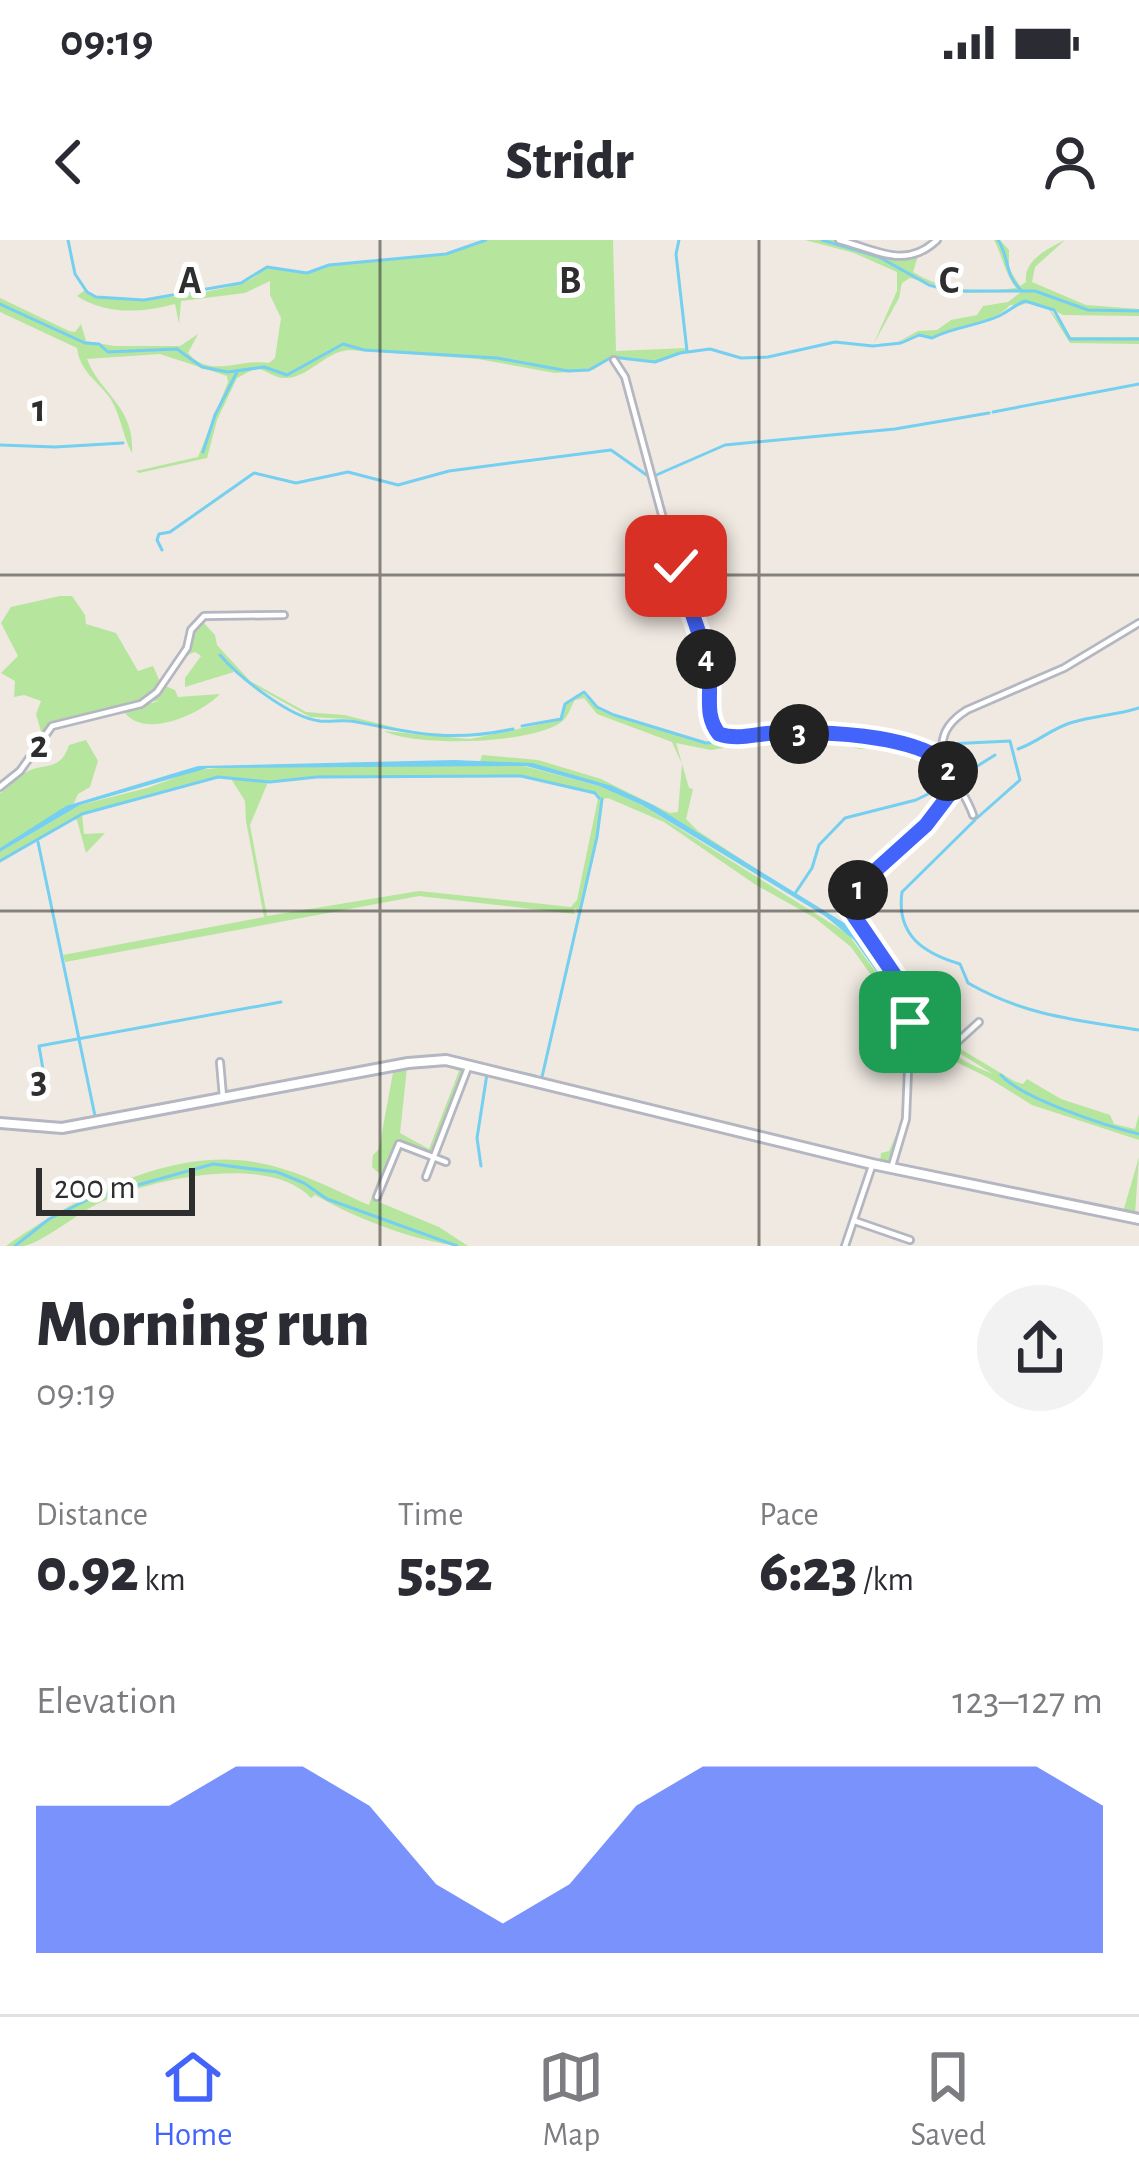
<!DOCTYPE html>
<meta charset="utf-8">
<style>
:root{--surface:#fff;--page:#f2f2f3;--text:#2b2b33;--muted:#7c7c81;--line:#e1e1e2;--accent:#4264fb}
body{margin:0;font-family:"Alegreya Sans",sans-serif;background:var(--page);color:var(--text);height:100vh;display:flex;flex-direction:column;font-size:45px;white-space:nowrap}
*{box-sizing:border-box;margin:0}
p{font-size:39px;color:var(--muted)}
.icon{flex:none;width:66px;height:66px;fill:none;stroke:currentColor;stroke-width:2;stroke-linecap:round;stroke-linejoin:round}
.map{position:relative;height:1006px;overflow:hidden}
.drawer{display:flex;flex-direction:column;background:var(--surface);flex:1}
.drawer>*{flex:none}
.scale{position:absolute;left:36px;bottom:30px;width:159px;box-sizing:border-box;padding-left:12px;border:6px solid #2e2e2e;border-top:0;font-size:33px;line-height:42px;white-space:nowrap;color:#2e2e2e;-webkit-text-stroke:9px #fff;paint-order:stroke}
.pin{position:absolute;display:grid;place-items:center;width:102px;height:102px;color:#fff;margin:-51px;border-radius:24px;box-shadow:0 6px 18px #0006}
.km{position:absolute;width:60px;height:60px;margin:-30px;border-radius:50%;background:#222;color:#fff;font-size:33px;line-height:60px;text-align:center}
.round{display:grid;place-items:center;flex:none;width:126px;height:126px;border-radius:63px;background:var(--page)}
.summary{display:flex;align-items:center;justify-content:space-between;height:204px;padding:0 36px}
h1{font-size:66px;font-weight:800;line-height:90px}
.figures{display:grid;grid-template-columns:repeat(3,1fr);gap:18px;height:204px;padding:12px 36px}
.figures div{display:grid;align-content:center}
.figures b{font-size:60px;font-weight:800}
.figures small{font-size:33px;font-weight:400}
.figures p{font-size:33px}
.chart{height:336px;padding:24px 36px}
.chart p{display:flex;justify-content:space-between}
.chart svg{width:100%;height:216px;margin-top:12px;fill:var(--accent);opacity:.7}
.status{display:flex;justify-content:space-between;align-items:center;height:84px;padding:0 60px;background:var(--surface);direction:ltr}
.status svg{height:33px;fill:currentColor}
header{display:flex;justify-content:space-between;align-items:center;height:156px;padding:0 36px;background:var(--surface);font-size:54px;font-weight:800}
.menu{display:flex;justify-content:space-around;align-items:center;height:168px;border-top:3px solid var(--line);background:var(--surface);font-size:33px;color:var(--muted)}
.menu a{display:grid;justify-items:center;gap:6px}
.menu .active{color:var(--accent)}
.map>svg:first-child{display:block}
</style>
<div class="status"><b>09:19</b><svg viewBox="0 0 49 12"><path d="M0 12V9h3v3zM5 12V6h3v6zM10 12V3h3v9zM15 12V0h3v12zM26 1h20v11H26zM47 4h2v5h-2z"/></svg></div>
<header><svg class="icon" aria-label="back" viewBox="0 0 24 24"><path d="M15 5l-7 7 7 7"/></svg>Stridr<svg class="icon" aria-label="person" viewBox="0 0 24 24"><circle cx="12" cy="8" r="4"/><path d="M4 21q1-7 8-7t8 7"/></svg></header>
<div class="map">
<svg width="1139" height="1006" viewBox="0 0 1139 1006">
<rect width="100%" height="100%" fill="#efe9e1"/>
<!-- green -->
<g fill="#b6e59e" fill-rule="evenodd">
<path d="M488,0H613L616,111L687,108L686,111L655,122L613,116L615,111L612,118L593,130L555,133L478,119L349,110C324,112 308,139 284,138C274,138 266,130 256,128L237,138L217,180L207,218L139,233L136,231L198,217L228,142L227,136L160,114L87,119C100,154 135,166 132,213C123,198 121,175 110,158C97,140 80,132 77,108L0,72V58L69,91L75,92L81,84L86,101L114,106H180L198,94L188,113C209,139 241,118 269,123L275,118L281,78L270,55V41L245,53L181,61L179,84L175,64C142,73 106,75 77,56L85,50C110,71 211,53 243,43C253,40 258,33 267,28L307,34L329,25L446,15Z"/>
<path d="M805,0H837L907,17L918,16L913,32C946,52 978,53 1016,48C1004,32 1003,17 994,0H1000L1009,10V29L1020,46L1026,42C1023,20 1049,8 1065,0L1035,27L1032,42L1086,65L1139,69V76L1063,75L1048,67L1071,97H1139V104L1070,103L1048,68L1028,63L1010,68L1014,65H1010C994,85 955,84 932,97L918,94L894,104L918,91L937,90L951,80L977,75L983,66L1008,62L1021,52L966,53L910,38L902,43L899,58L873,105L897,51V32L854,13Z"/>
<path d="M60,356H72L85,375L86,384L116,393L138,431L153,426L161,444C152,459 136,462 123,470L160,461L145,462L163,445L175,450L178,457L220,454C200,475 139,502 122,468L58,483L42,495L36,474L41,461L24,455L14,457L15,441L1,433L18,416L1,383L11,367Z"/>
<path d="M201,380L215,395L217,405L250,441L306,472L344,475L413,492L477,496L424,495L349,479L310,477L248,442L221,415L234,432L185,447V438L201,416L195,412L180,418C192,406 190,393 201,380Z"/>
<path d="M583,454L597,468L614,476L706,504L778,497L906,508L860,509L832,502L775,499L711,510L676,503L689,548L693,549L686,579L698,591L793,653C771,642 751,626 730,613C652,564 576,522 480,522L482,515L538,520L601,539L670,573L678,572L682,524L672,502L597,474L584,458L575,460C570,468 568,478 560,483C529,504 416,507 384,491L470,499L561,480L566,465Z"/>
<path d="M86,500L98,521L90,547L78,554L74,563L0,608V553C9,548 15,539 23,534C41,521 60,534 69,505Z"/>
<path d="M520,525L599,546L642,565L848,694L908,776L903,888L889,924L540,841L578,674L576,668L573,670L575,674L419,656L65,722L63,715L264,677L246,581L245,561L230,537L205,539L82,573L84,594L105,593L86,613L77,580L72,579L0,621V612L80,565L147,548L196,530L229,527ZM470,535H521L599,554L577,660L571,667L419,651L267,676L250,585L268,542L317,537ZM608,558L664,582L756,645L815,678L851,707L906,784L901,884L889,911L881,913L880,922L541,837L597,597L602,559Z"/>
<path d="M912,781C937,806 961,821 993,834L956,811L959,808L1014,841L1023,844L1027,839L1061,859L1110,875L1114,884L1135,889L1139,874V900L1032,865L987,837L927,808L912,794L909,872L895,921L896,925L1123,972L1139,917L1135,974L1139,977L895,927L894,923L907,882Z"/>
<path d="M434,821L463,829L434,910L431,913L397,901L374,960L439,987L468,1006C426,1006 354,978 315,955L311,958C269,912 146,940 97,964C77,974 43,1002 24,1006C18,1006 12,1006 6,1006C68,962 158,914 237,920C285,923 326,946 369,965L380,934L372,927L373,915L379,909L394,827ZM433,823L459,831L429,909L400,893L407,828Z"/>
</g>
<!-- water -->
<polygon fill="#75cff0" points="454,520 532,523 612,546 653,565 846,684 910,773 908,776 854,700 825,676 642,565 599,546 526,526 208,528 80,565 0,612 0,608 66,566 198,526"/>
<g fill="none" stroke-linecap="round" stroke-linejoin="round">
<!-- stream -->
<g stroke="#75cff0" stroke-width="3">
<polyline points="68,0 75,34 87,52 96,57 144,60 241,43 267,27 307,33 329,25 446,14 486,0"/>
<polyline points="679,0 676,14 687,111"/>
<polyline points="822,0 879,17 929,45 951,51 1035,51 1088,70 1139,71"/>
<path d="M998,0C1010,18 1004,34 1021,50"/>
<path d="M0,64L85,103L99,104L108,112L177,109L202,127L228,132L264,127L287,135L343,104L364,110L497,118L568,131L589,130L612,117L655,122L680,113L710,109L741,118L768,117L835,102L873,106L901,103L919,95L932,98C953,87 977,86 999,76C1008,72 1015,65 1025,61L1054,70L1070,99H1139"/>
<polyline points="993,172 1139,144"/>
<polyline points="0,205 55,207 123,203"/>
<polyline points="203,212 215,175 237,132"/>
<polyline points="654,236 725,205 895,189 989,173"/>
<polyline points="162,310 157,300 159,294 170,292 254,233 296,243 348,232 398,245 449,231 611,210 648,236"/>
<path d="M220,415C239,437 290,478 320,481C333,482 344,479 357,482C416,494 453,502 513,489"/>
<polyline points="522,486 561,479 565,464 584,452 597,467 614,475 706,503 778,496 900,505"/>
<polyline points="948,504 1010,501 1020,540 977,578"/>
<polyline points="913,505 939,505"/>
<path d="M1018,509C1038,502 1051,489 1070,483C1093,476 1117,475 1139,468"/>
<polyline points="955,540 995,515"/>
<path d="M975,580L902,652C896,695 923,713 960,724L968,743C1026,776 1076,780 1139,790"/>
<polyline points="38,602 95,876"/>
<polyline points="0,621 82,574 218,537 270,542 317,537 521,536 595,553 599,558"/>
<polyline points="796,652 812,628 819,605 845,578 916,560 950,543"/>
<polyline points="490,826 535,836"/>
<path d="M1001,835C1021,858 1106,886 1139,894"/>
<polyline points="542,837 597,597 602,559"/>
<polyline points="45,841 39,806 281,762"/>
<polyline points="481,926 477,898 487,834"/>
<polyline points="15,1006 49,979 91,958 213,924 277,932 304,943 327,959 457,1006"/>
</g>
<defs>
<g id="street">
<path d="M839,0C877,10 905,30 937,0"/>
<path d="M614,120L625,137L676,327L699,388L711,443L708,473L715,490C734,504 757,493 779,493C826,492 907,493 945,522"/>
<polyline points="0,547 20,531 52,486 141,464 157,452 187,408 191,390 204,376 284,375"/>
<polyline points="955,547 925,585 867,639 846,667 908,758 956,803 979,782"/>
<path d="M973,575C962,540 914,503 967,470L1064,428L1139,383"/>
<polyline points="220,822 223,857"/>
<polyline points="892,926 906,879 910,782 917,768"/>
<polyline points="426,937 469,825"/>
<polyline points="377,957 399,904 446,922"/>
<polyline points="855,981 910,1000"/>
<polyline points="845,1006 872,926"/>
</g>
<polyline id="secondary" points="0,883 62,888 408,823 446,820 872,924 1139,979"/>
</defs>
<!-- street casing -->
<use href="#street" stroke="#b4b7c1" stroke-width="10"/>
<!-- secondary casing -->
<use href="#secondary" stroke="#b4b7c1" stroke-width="14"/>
<!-- street -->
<use href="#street" stroke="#fff" stroke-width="4.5"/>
<!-- secondary -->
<use href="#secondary" stroke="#fff" stroke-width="8"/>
</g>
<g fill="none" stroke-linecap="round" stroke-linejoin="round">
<defs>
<path id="route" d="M676,326C686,361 702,393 708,429C713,453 703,474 719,494C739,501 757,493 776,493C822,491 908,494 945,522L955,547L926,585L866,639L846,664L917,768L910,782"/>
</defs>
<!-- route casing -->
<use href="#route" stroke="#fff" stroke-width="24"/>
<!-- route -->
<use href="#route" stroke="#4264fb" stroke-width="15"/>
</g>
<!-- grid -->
<path fill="none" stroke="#2e2e2e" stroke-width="3" stroke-opacity="0.55" d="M380,0V1006M759,0V1006M0,335H1139M0,671H1139"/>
<g font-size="39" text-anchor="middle" font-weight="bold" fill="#2e2e2e" stroke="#fff" stroke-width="10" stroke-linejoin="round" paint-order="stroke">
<text x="190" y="53">A</text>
<text x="570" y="53">B</text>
<text x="949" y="53">C</text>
<text x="39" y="181">1</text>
<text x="39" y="517">2</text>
<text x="39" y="852">3</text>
</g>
</svg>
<div class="scale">200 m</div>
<div class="pin" style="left:910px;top:782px;background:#1e9e55"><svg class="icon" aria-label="arrive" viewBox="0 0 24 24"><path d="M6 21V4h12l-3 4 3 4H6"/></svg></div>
<div class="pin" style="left:676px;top:326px;background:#d93025"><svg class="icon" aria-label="check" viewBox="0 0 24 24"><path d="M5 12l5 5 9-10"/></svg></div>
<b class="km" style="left:858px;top:650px">1</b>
<b class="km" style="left:948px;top:531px">2</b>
<b class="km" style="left:799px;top:494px">3</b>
<b class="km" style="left:706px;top:419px">4</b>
</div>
<section class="drawer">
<div class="summary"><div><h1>Morning run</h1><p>09:19</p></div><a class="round"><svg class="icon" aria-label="share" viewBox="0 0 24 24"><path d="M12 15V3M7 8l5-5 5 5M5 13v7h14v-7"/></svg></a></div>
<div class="figures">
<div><p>Distance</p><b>0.92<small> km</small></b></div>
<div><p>Time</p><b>5:52</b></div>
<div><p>Pace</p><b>6:23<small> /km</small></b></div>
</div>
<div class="chart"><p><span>Elevation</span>123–127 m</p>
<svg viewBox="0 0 160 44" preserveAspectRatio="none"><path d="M0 44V14L10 14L20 14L30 6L40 6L50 14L60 30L70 38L80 30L90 14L100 6L110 6L120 6L130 6L140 6L150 6L160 14V44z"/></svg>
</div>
</section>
<nav class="menu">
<a class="active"><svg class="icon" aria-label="home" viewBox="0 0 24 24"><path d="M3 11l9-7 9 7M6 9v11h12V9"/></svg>Home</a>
<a><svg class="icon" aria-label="map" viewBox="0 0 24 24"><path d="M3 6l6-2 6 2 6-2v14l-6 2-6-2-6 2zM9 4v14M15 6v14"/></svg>Map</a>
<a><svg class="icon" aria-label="saved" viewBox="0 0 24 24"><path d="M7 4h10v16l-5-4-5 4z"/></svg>Saved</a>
</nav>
